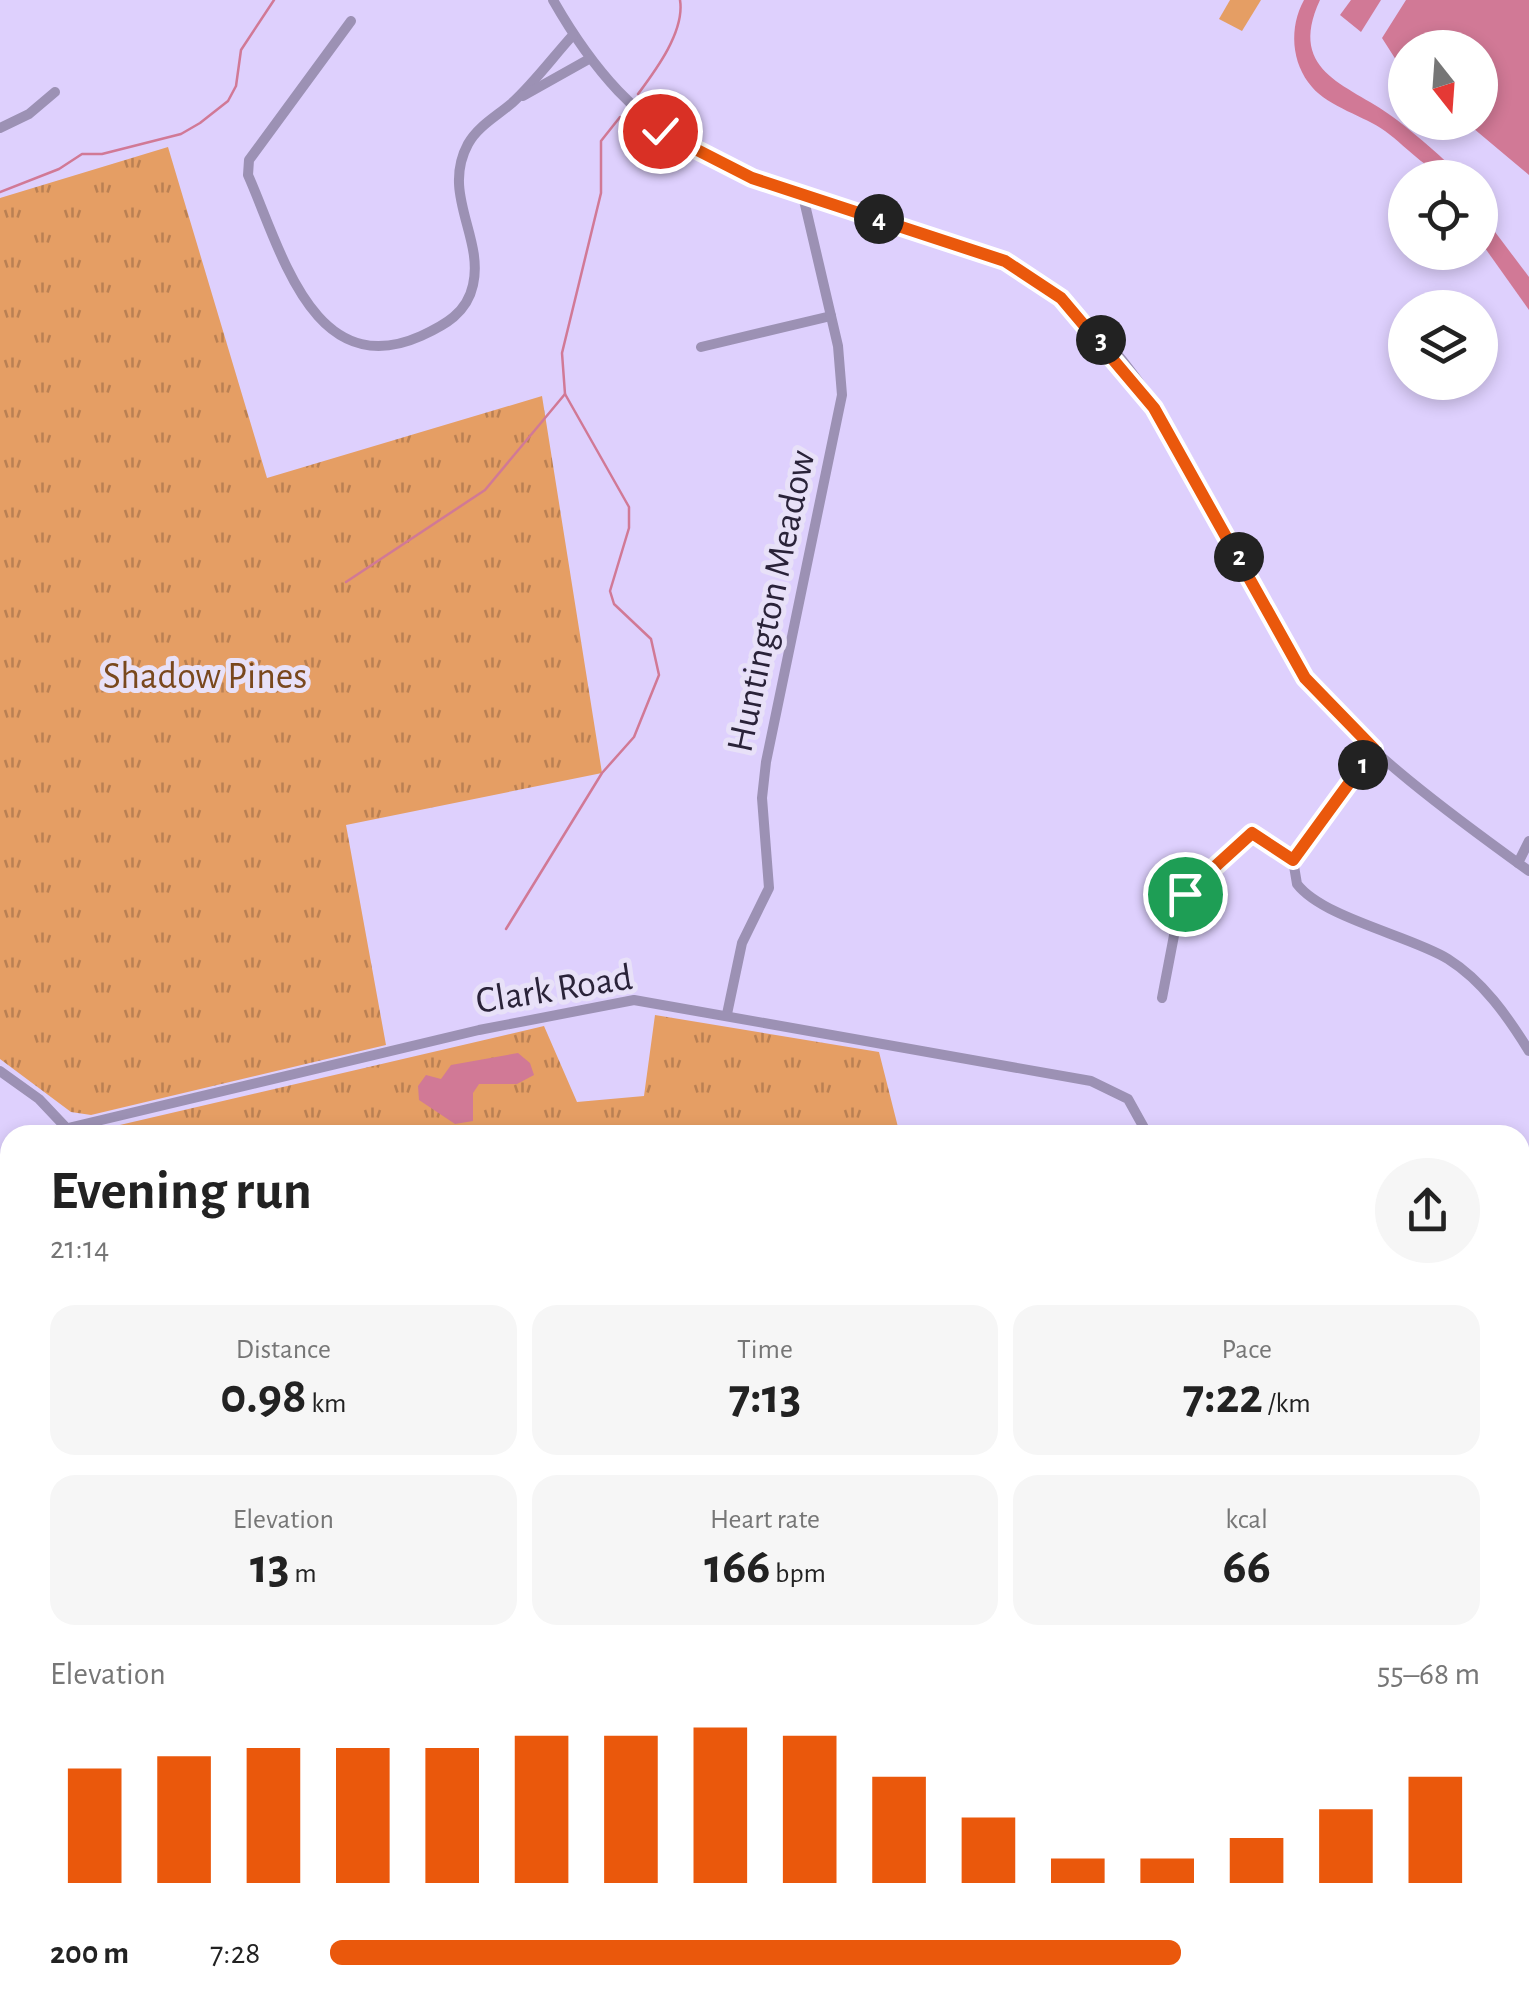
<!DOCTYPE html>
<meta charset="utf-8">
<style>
:root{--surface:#fff;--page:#f6f6f6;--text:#222;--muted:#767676;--accent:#ea580c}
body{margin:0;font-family:"Alegreya Sans",sans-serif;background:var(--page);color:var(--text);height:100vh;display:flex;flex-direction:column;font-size:38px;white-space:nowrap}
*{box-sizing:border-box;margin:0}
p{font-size:32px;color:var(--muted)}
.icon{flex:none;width:55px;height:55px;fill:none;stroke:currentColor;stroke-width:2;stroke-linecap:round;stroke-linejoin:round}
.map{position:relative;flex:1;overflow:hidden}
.sheet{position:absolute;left:0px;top:1125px;width:1530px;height:885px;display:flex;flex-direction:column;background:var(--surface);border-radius:30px 30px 0 0;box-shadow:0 5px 15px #0003}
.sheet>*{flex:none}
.needle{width:65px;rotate:163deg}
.controls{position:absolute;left:1388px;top:30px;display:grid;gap:20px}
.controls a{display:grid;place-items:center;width:110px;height:110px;border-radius:50%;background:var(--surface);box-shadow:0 5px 15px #0003;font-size:50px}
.pin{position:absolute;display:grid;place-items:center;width:85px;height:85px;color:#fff;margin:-42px;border:5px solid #fff;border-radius:50%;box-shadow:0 2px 10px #0007}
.km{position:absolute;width:50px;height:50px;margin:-25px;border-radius:50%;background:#222;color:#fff;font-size:28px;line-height:50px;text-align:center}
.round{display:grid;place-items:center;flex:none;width:105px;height:105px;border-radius:52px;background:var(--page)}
.headline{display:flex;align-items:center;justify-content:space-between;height:170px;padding:0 50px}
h1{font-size:55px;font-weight:700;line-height:75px}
.stats{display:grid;grid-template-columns:repeat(3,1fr);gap:15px;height:170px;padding:10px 50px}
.stats div{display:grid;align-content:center;border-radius:25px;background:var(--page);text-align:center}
.stats b{font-size:50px;font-weight:700}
.stats small{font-size:28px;font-weight:400}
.stats p{font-size:28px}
.chart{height:280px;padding:20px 50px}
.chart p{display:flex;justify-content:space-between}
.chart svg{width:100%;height:180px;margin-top:10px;stroke:var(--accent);stroke-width:6}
ul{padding:0 50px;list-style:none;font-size:32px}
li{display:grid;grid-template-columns:160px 120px 1fr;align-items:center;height:75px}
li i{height:25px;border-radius:12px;background:var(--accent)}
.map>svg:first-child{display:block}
</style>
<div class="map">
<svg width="1529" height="2010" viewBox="0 0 1529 2010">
<defs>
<pattern id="grass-tufts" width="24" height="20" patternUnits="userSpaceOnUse" patternTransform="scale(2.5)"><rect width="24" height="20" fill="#e59e64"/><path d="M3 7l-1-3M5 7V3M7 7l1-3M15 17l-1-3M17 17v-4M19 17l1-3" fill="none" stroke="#ba8053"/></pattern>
</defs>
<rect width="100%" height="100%" fill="#ded0fd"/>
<!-- grass -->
<g fill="url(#grass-tufts)">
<polygon points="168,147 267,478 542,396 602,773 346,825 386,1045 91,1115 71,1112 0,1059 0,198"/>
<polygon points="655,1015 879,1052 900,1135 96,1135 94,1131 544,1026 577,1102 644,1096"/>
<polygon points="345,2000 860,2000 863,2010 348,2010"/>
</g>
<!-- garden -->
<polygon fill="#e59e64" points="1230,0 1261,0 1242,31 1219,19"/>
<!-- water -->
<g fill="#d17996">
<path d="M1304,0H1320C1285,75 1353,85 1397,120C1419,137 1443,158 1462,177C1431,178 1410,149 1385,131C1364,116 1329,107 1312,87C1291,63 1289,27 1304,0Z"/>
<polygon points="1351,0 1381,0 1361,32 1340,15"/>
<polygon points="1406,0 1529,0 1529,175 1467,123 1480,122 1480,48 1405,48 1405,74 1382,38"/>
<polygon points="1480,212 1529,277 1529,310 1480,241"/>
<polygon points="518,1053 530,1063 534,1075 517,1084 479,1084 473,1093 473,1121 455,1124 419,1100 418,1086 426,1075 441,1079 451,1065"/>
</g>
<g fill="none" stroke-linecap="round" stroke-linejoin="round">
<!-- stream -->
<g stroke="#d17996" stroke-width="2.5">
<path d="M638,94C656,70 685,31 680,0"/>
<polyline points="0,192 59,169 82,154 102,154 181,134 200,123 228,101 236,86 241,50 274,0"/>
<polyline points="346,582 485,490 565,394"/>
<polyline points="506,929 602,773 634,737 659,675 651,639 614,604 610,591 629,528 629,507 565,394 562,353 601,193 601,141 620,117"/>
<polyline points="1520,1664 1529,1658"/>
<polyline points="1203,2000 1204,2010"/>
</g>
<!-- minor -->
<g stroke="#9c91b4" stroke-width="10">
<path d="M553,0C643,158 736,177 900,225C955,241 1012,259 1058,295C1146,365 1201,482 1252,580C1269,613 1284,649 1306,679C1355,745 1461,822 1529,871"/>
<path d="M351,21L249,160L248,175C281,249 313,384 421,336C445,325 467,313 473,285C484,237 441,194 468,144C478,126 497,116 512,103C534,83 553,57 573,35"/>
<polyline points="523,96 589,59"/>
<polyline points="0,128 29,114 55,92"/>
<polyline points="701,347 831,316"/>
<path d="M1374,749L1293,860L1297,884C1323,918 1411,936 1448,959C1483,981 1508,1017 1529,1051"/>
<polyline points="1518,863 1529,841"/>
<polyline points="1162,998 1181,899 1252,833 1293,860"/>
<polyline points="727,1014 742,943 769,888 762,798 766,762 842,395 838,346 803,196"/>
<polyline points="0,1071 39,1099 73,1135"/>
<polyline points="68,1128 479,1030 634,1000 1091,1081 1128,1099 1148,1135"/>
<polyline points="1520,1273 1529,1262"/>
<polyline points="1520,1565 1529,1560"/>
<polyline points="1520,1769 1529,1766"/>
<polyline points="1520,1798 1529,1829"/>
<polyline points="1520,1976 1529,1973"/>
<polyline points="334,2000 337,2010"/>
<polyline points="1390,2000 1393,2010"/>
</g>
<!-- major -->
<g stroke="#6a5491" stroke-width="12">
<polyline points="1520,1939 1529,1936"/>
<polyline points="1280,2010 1318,2000"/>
</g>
</g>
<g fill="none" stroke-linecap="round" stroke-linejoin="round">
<defs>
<polyline id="route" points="660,131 752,178 1005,261 1061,298 1154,408 1305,678 1374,749 1293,860 1252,833 1185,894"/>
</defs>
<!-- route casing -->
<use href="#route" stroke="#fff" stroke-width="20"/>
<!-- route -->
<use href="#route" stroke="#ea580c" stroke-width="12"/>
</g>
<g text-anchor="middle" stroke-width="10" stroke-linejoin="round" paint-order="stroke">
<!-- street labels -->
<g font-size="38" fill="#2a2339" stroke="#e8e1f8">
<text transform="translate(770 601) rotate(-78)" y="13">Huntington Meadow</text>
<text transform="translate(554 988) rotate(-9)" y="13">Clark Road</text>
</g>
<!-- park labels -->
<g font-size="38" fill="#79481d" stroke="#e8e1f8">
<text x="205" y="688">Shadow Pines</text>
</g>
</g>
</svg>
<div class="controls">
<a><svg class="needle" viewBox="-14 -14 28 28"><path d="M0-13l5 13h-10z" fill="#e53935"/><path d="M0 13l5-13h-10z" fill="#767676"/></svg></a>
<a><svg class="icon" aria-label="locate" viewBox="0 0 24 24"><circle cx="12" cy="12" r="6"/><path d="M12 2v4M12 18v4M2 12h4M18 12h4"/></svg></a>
<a><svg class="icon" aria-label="layers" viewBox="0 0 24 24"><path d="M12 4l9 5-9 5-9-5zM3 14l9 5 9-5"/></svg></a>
</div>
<div class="pin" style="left:1185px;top:894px;background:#1e9e55"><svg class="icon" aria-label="arrive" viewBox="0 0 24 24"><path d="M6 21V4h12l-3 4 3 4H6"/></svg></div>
<div class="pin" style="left:660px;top:131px;background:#d93025"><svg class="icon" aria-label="check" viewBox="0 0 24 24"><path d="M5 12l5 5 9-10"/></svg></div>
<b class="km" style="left:1363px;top:765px">1</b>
<b class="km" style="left:1239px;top:557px">2</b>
<b class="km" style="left:1101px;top:340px">3</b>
<b class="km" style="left:879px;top:219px">4</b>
<section class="sheet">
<div class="headline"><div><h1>Evening run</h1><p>21:14</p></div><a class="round"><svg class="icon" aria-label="share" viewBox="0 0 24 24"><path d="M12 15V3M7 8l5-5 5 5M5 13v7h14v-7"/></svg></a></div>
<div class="stats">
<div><p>Distance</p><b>0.98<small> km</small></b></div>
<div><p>Time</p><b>7:13</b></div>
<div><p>Pace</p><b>7:22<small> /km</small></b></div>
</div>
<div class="stats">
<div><p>Elevation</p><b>13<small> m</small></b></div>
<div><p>Heart rate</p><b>166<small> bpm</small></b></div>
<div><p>kcal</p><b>66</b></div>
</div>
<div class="chart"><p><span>Elevation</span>55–68 m</p>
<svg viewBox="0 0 160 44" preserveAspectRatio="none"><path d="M5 44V16M15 44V13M25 44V11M35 44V11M45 44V11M55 44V8M65 44V8M75 44V6M85 44V8M95 44V18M105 44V28M115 44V38M125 44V38M135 44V33M145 44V26M155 44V18"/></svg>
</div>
<ul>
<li><b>200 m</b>7:28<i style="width:74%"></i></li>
</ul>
</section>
</div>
